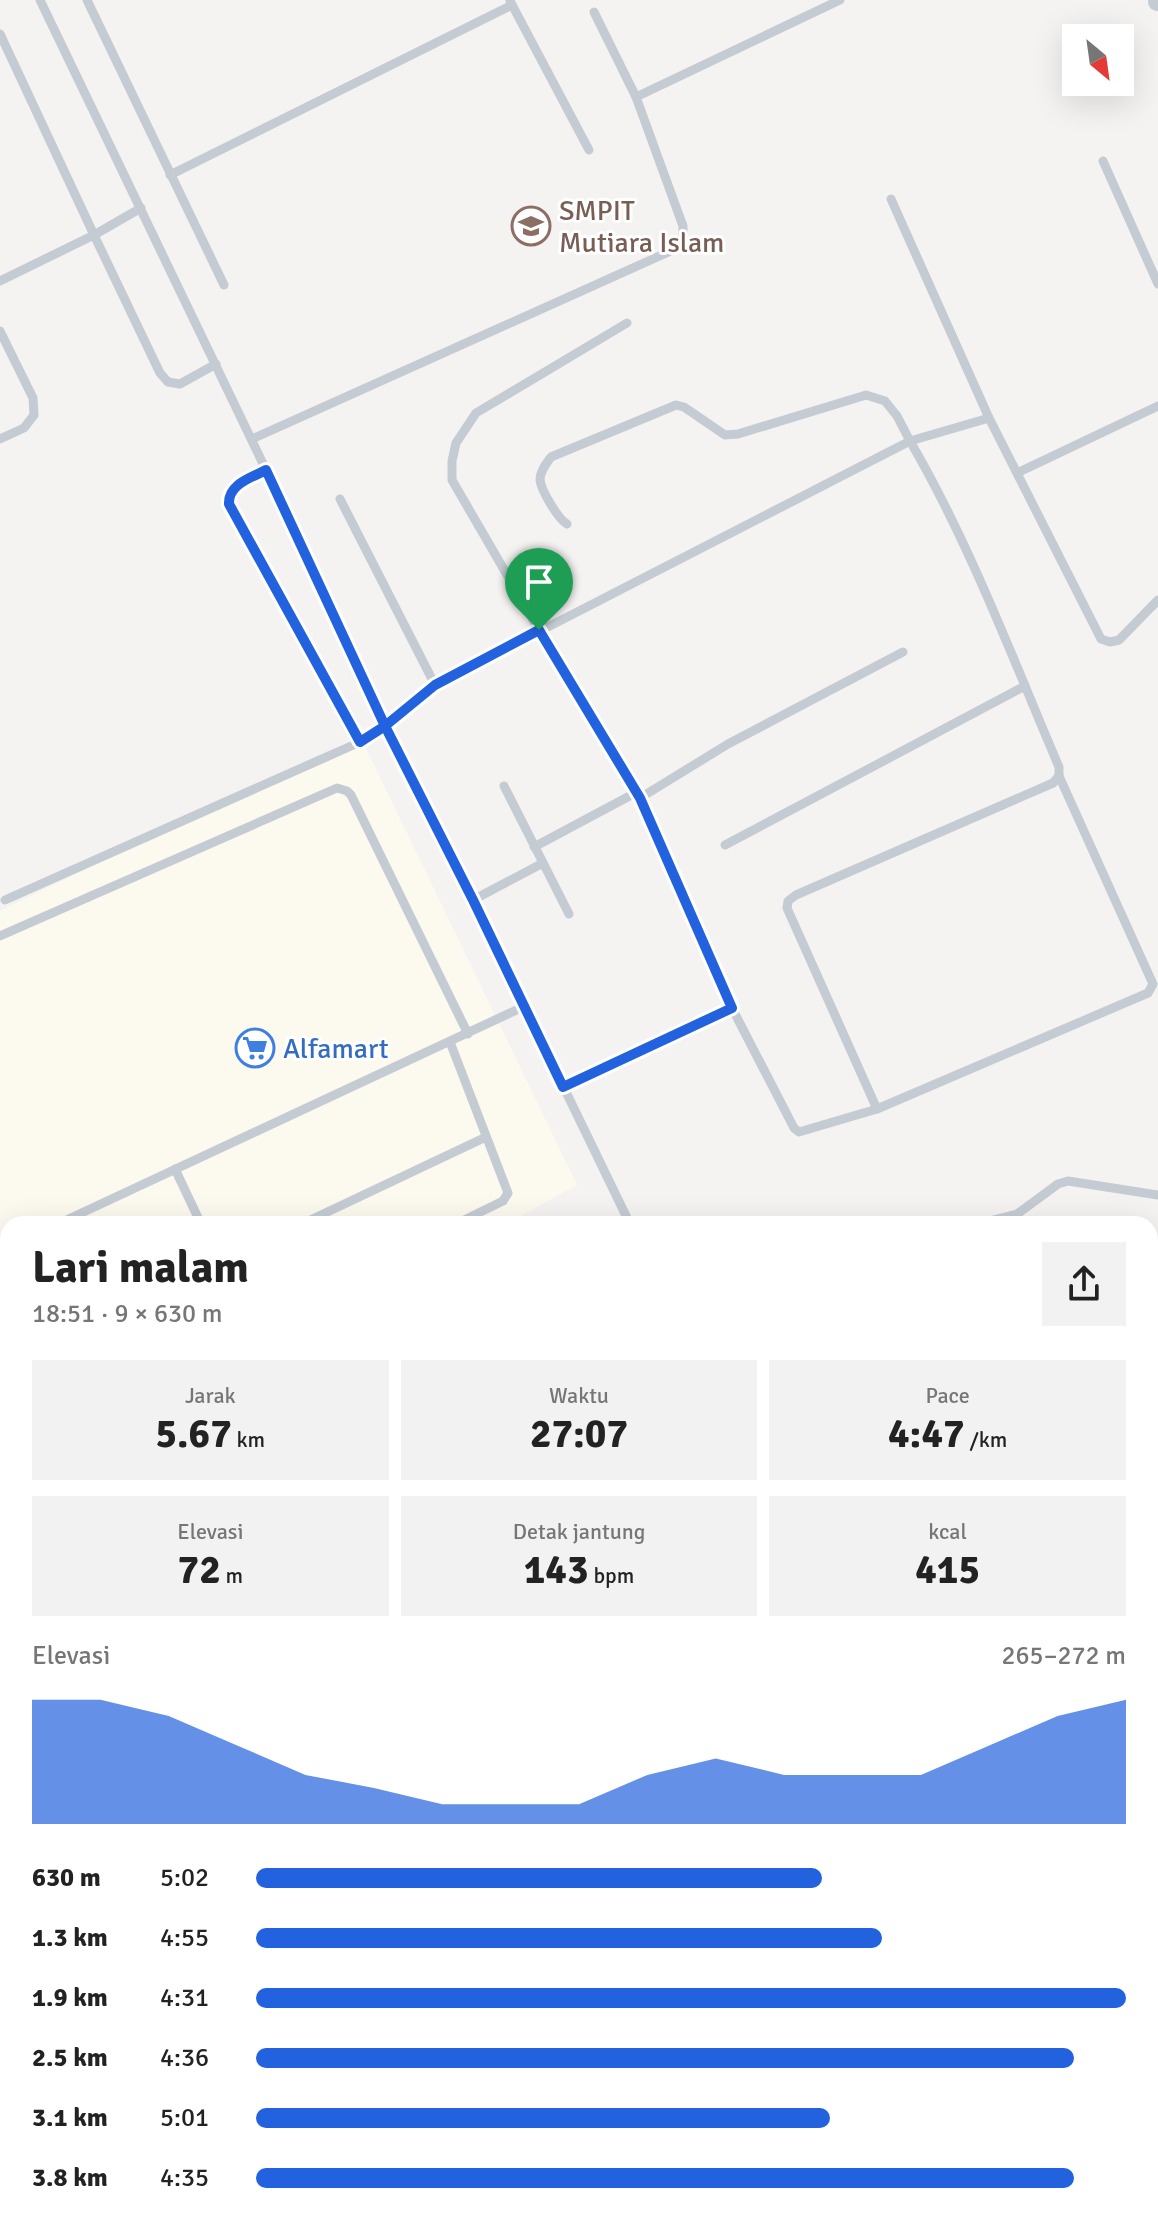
<!DOCTYPE html>
<html lang="id">
<meta charset="utf-8">
<style>
:root{--surface:#fff;--page:#f2f2f2;--text:#222;--muted:#767676;--accent:#2362de}
body{margin:0;font-family:Signika,sans-serif;background:var(--page);color:var(--text);height:100vh;display:flex;flex-direction:column;font-size:30px;white-space:nowrap}
*{box-sizing:border-box;margin:0}
p{font-size:26px;color:var(--muted)}
.icon{flex:none;width:44px;height:44px;fill:none;stroke:currentColor;stroke-width:2;stroke-linecap:round;stroke-linejoin:round}
.map{position:relative;flex:1;overflow:hidden}
.drawer{position:absolute;left:0px;top:1216px;width:1158px;height:1008px;display:flex;flex-direction:column;background:var(--surface);border-radius:24px 24px 0 0;box-shadow:0 8px 32px #0002}
.drawer>*{flex:none}
.needle{width:52px;rotate:151deg}
.fabs{position:absolute;left:1062px;top:24px;display:grid;gap:16px}
.fabs a{display:grid;place-items:center;width:72px;height:72px;border-radius:0px;background:var(--surface);box-shadow:0 8px 32px #0002;font-size:40px}
.pin{position:absolute;display:grid;place-items:center;width:68px;height:68px;color:#fff;margin:-82px -34px;border-radius:50% 50% 50% 0;rotate:-45deg;box-shadow:0 0 8px #0007}
.pin .icon{rotate:45deg}
.round{display:grid;place-items:center;flex:none;width:84px;height:84px;border-radius:0px;background:var(--page)}
.overview{display:flex;align-items:center;justify-content:space-between;height:136px;padding:0 32px}
h1{font-size:44px;font-weight:700;line-height:60px}
.metrics{display:grid;grid-template-columns:repeat(3,1fr);gap:12px;height:136px;padding:8px 32px}
.metrics div{display:grid;align-content:center;border-radius:0px;background:var(--page);text-align:center}
.metrics b{font-size:40px;font-weight:700}
.metrics small{font-size:22px;font-weight:400}
.metrics p{font-size:22px}
.chart{height:224px;padding:16px 32px}
.chart p{display:flex;justify-content:space-between}
.chart svg{width:100%;height:144px;margin-top:8px;fill:var(--accent);opacity:.7}
ul{padding:0 32px;list-style:none;font-size:26px}
li{display:grid;grid-template-columns:128px 96px 1fr;align-items:center;height:60px}
li i{height:20px;border-radius:10px;background:var(--accent)}
.map>svg:first-child{display:block}
</style>
<div class="map">
<svg width="1158" height="2224" viewBox="0 0 1158 2224">
<rect width="100%" height="100%" fill="#f4f3f2"/>
<!-- commercial -->
<g fill="#fcfaef">
<polygon points="360,736 577,1185 506,1224 8,1224 8,1292 0,1294 0,911"/>
<polygon points="1150,1905 1158,1905 1158,2224 1069,2224 1070,2216 1150,2216"/>
</g>
<g fill="none" stroke-linecap="round" stroke-linejoin="round">
<!-- service -->
<g stroke="#c4cbd3" stroke-width="9">
<polyline points="40,0 266,470 385,726 473,900 630,1224"/>
<polyline points="87,0 224,285"/>
<polyline points="510,1 589,150"/>
<polyline points="594,12 636,97"/>
<polyline points="0,34 94,235 141,208"/>
<polyline points="1103,161 1158,284"/>
<polyline points="170,175 512,5"/>
<polyline points="891,199 989,418 1101,639 1110,642 1119,640 1158,600"/>
<polyline points="0,281 94,235 160,373 168,382 180,384 216,364"/>
<polyline points="627,323 476,413 456,443 452,461 452,480 539,630 640,798 732,1008 794,1128 799,1132 877,1109 1148,993 1153,984 1059,776"/>
<polyline points="0,331 33,398 34,415 24,428 0,439"/>
<polyline points="252,439 673,250 683,238 683,226 636,97 840,0"/>
<path d="M266,470C251,478 228,484 229,504L360,742"/>
<polyline points="1017,473 1158,406"/>
<polyline points="340,499 435,685"/>
<path d="M567,524C558,519 541,490 540,480C540,471 546,464 551,457L676,405L684,407L725,435L738,434L866,395L885,401L897,416L910,441L989,418"/>
<polyline points="504,786 569,914"/>
<polyline points="640,798 728,744 903,652"/>
<polyline points="725,845 1025,686"/>
<polyline points="534,847 637,792"/>
<path d="M5,900L360,742L385,726L435,685L910,441C970,544 1012,657 1059,767V776L1053,783L796,895L788,901L787,908L877,1109"/>
<polyline points="473,900 543,863"/>
<polyline points="0,936 337,788 347,791 351,795 468,1034"/>
<polyline points="450,1042 508,1193 503,1201 456,1224"/>
<polyline points="563,1087 732,1008"/>
<polyline points="175,1169 201,1224"/>
<polyline points="58,1224 525,1006"/>
<polyline points="302,1224 486,1137"/>
<polyline points="977,1224 1017,1214 1058,1184 1068,1181 1158,1195"/>
<polyline points="0,1250 8,1246"/>
<polyline points="1150,1628 1158,1629"/>
<polyline points="0,1719 8,1723"/>
<polyline points="1150,1875 1158,1875"/>
<polyline points="0,2018 8,2003"/>
<polyline points="25,2216 25,2224"/>
<polyline points="664,2216 682,2216"/>
</g>
<!-- minor -->
<polyline stroke="#c4cbd3" stroke-width="18" points="1157,2 1158,2"/>
<!-- tertiary -->
<g stroke="#c4cbd3" stroke-width="22">
<polyline points="0,1669 8,1674"/>
<polyline points="1150,1670 1158,1671"/>
</g>
</g>
<g fill="none" stroke-linecap="round" stroke-linejoin="round">
<defs>
<path id="route" d="M539,630L435,685L385,726L266,470C251,478 228,484 229,504L360,742L385,726L473,900L563,1087L732,1008L640,798L539,630"/>
</defs>
<!-- route casing -->
<use href="#route" stroke="#fff" stroke-width="16"/>
<!-- route -->
<use href="#route" stroke="#2362de" stroke-width="10"/>
</g>
<!-- icons -->
<defs>
<symbol id="school-ring" viewBox="-11 -11 22 22"><circle r="9.5" fill="#fff" stroke="#8d6e63" stroke-width="1.5"/><path d="M0-5L7-2L0 1L-7-2ZM-4 1L0 2.5L4 1V4Q0 6-4 4Z" fill="#8d6e63"/></symbol>
<symbol id="supermarket-ring" viewBox="-11 -11 22 22"><circle r="9.5" fill="#fff" stroke="#3f7fe0" stroke-width="1.5"/><path d="M-6-5.5h2.5l.6 2H6L4.5 2H-2.5L-4.4-4H-6ZM-1.5 3.2a1.3 1.3 0 1 0 .1 0ZM3 3.2a1.3 1.3 0 1 0 .1 0Z" fill="#3f7fe0"/></symbol>
</defs>
<g fill-rule="evenodd">
<use href="#school-ring" x="509" y="204" width="44" height="44"/>
<use href="#supermarket-ring" x="233" y="1026" width="44" height="44"/>
</g>
<g text-anchor="middle" stroke-width="6" stroke-linejoin="round" paint-order="stroke">
<!-- education labels -->
<g font-size="28" fill="#785e54" stroke="#fff" text-anchor="start">
<text x="559" y="220">SMPIT<tspan x="559" dy="32">Mutiara Islam</tspan></text>
</g>
<!-- shop labels -->
<g font-size="28" fill="#366cbe" stroke="#fff" text-anchor="start">
<text x="283" y="1058">Alfamart</text>
</g>
</g>
</svg>
<div class="fabs">
<a><svg class="needle" viewBox="-14 -14 28 28"><path d="M0-13l5 13h-10z" fill="#e53935"/><path d="M0 13l5-13h-10z" fill="#767676"/></svg></a>
</div>
<div class="pin" style="left:539px;top:630px;background:#1e9e55"><svg class="icon" aria-label="arrive" viewBox="0 0 24 24"><path d="M6 21V4h12l-3 4 3 4H6"/></svg></div>
<section class="drawer">
<div class="overview"><div><h1>Lari malam</h1><p>18:51 · 9 × 630 m</p></div><a class="round"><svg class="icon" aria-label="share" viewBox="0 0 24 24"><path d="M12 15V3M7 8l5-5 5 5M5 13v7h14v-7"/></svg></a></div>
<div class="metrics">
<div><p>Jarak</p><b>5.67<small> km</small></b></div>
<div><p>Waktu</p><b>27:07</b></div>
<div><p>Pace</p><b>4:47<small> /km</small></b></div>
</div>
<div class="metrics">
<div><p>Elevasi</p><b>72<small> m</small></b></div>
<div><p>Detak jantung</p><b>143<small> bpm</small></b></div>
<div><p>kcal</p><b>415</b></div>
</div>
<div class="chart"><p><span>Elevasi</span>265–272 m</p>
<svg viewBox="0 0 160 44" preserveAspectRatio="none"><path d="M0 44V6L10 6L20 11L30 20L40 29L50 33L60 38L70 38L80 38L90 29L100 24L110 29L120 29L130 29L140 20L150 11L160 6V44z"/></svg>
</div>
<ul>
<li><b>630 m</b>5:02<i style="width:65%"></i></li>
<li><b>1.3 km</b>4:55<i style="width:72%"></i></li>
<li><b>1.9 km</b>4:31<i style="width:100%"></i></li>
<li><b>2.5 km</b>4:36<i style="width:94%"></i></li>
<li><b>3.1 km</b>5:01<i style="width:66%"></i></li>
<li><b>3.8 km</b>4:35<i style="width:94%"></i></li>
</ul>
</section>
</div>
